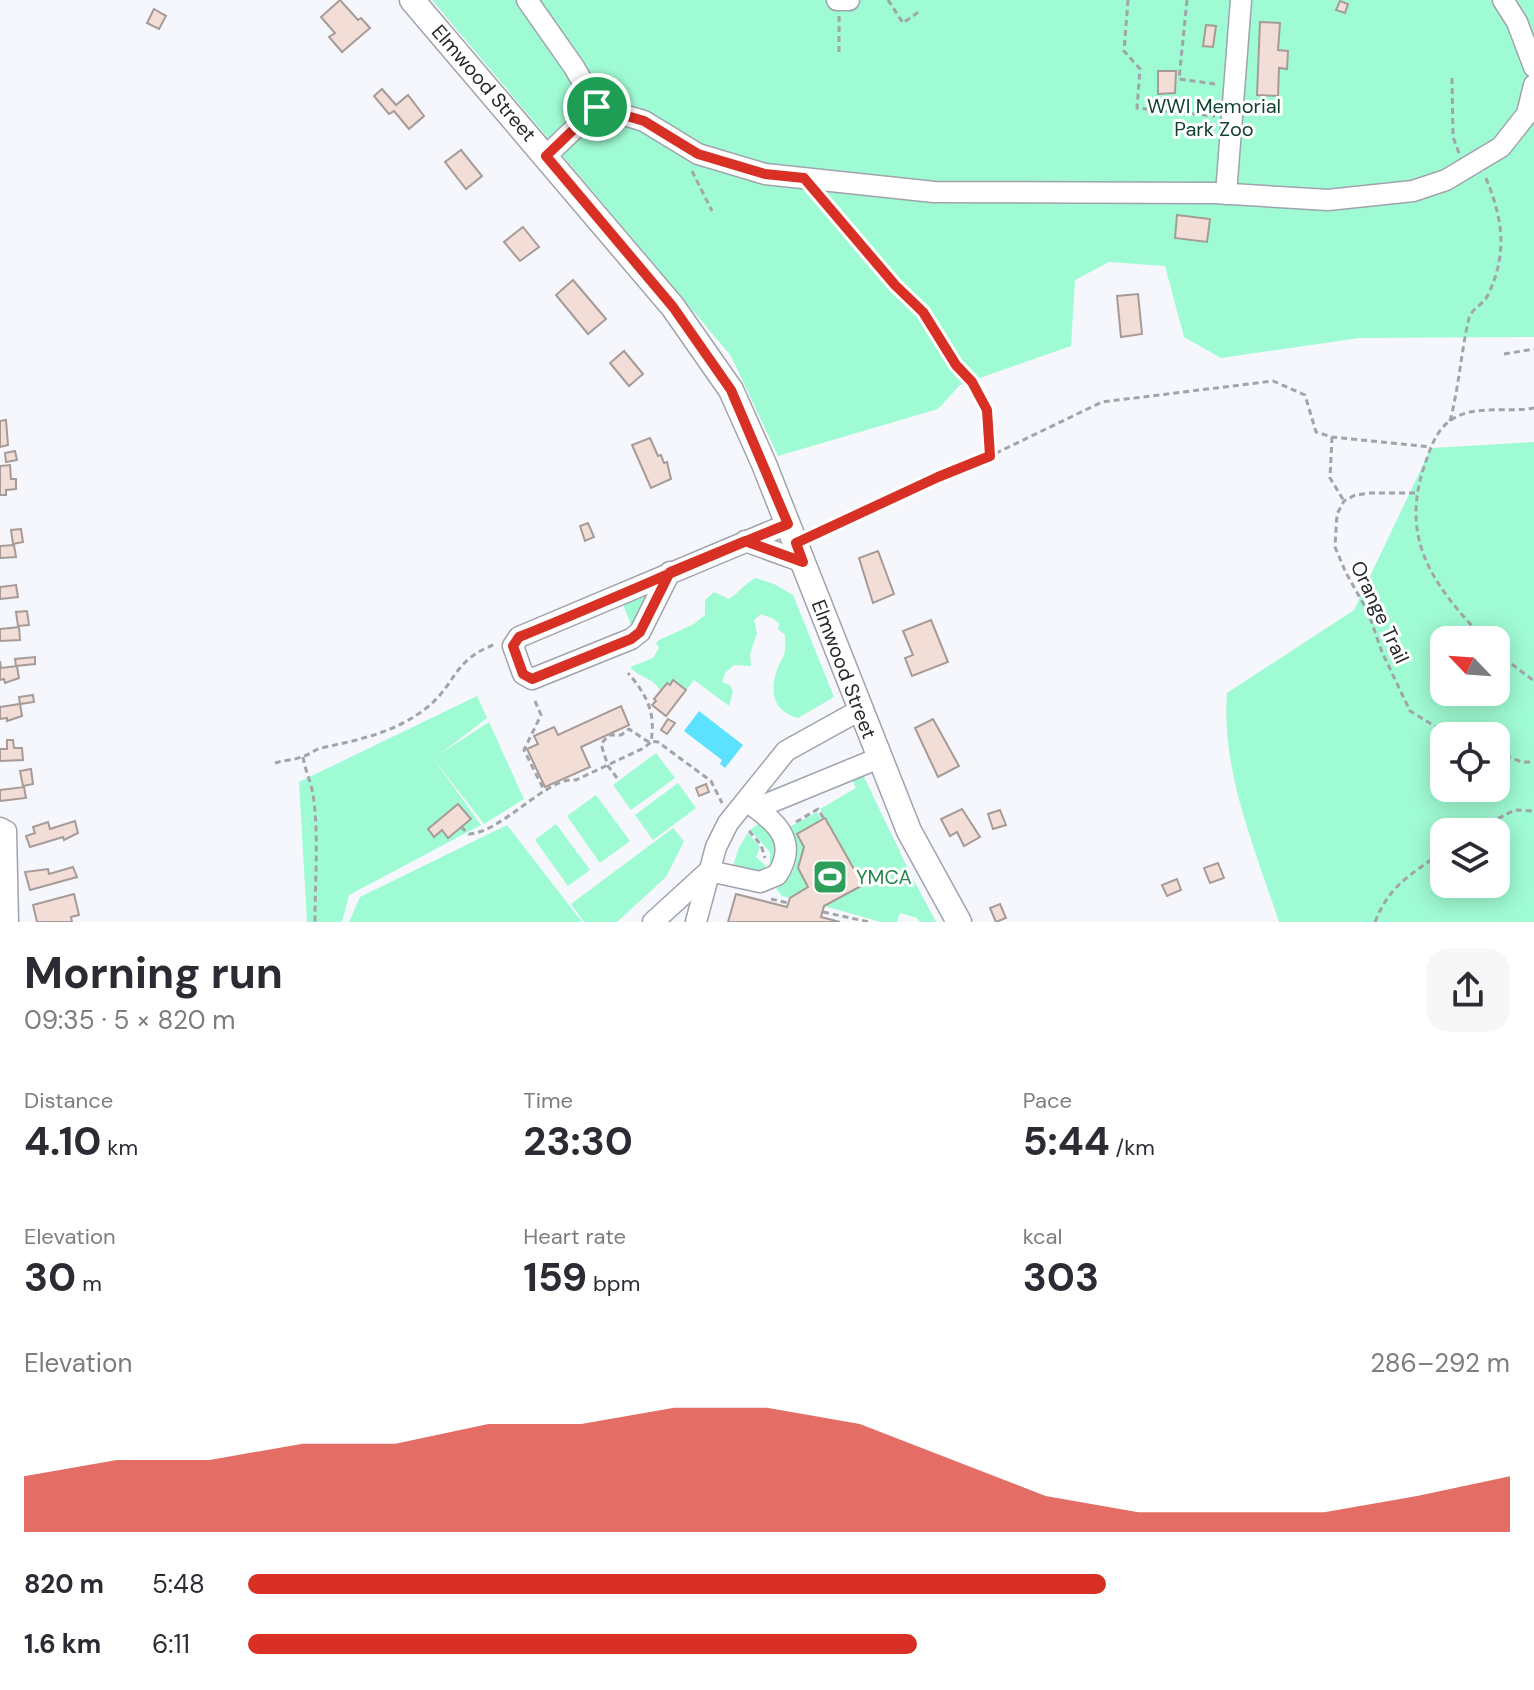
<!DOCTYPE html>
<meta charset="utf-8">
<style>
:root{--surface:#fff;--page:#f7f7f7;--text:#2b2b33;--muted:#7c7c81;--accent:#d93025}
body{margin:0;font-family:"DM Sans",sans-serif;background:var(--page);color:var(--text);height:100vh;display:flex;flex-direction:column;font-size:30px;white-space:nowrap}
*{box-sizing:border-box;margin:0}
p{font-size:26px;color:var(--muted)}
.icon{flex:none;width:44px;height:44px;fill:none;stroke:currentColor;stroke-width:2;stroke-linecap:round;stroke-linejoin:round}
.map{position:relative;height:922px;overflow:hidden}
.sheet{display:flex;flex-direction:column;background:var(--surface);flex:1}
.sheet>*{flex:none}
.needle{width:52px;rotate:295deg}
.controls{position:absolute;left:1430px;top:626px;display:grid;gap:16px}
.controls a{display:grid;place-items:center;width:80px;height:80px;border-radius:16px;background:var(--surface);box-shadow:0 4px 20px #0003;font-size:40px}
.pin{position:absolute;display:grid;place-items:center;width:68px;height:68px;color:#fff;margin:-34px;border:4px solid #fff;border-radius:50%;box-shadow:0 2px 8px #0007}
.round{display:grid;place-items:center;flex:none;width:84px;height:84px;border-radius:24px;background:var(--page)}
.head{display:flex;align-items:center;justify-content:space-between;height:136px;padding:0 24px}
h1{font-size:44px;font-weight:700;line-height:60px}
.stats{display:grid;grid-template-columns:repeat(3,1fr);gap:12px;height:136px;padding:8px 24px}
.stats div{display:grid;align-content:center}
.stats b{font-size:40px;font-weight:700}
.stats small{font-size:22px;font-weight:400}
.stats p{font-size:22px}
.chart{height:224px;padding:16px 24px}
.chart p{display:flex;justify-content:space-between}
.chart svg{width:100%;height:144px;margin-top:8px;fill:var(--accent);opacity:.7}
ul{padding:0 24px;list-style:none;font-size:26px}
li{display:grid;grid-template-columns:128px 96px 1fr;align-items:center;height:60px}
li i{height:20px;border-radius:10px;background:var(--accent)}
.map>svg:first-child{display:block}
</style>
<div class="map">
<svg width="1534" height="922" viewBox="0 0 1534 922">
<rect width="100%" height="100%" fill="#f5f7fd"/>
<!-- green -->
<g fill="#9ffbd3" fill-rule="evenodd">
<polygon points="432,0 1534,0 1534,337 1359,338 1221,358 1184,337 1165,266 1109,262 1075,280 1071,346 960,385 938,409 778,456 731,356"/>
<path d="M1534,442V922H1279C1255,849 1221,771 1227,693L1354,610L1431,448ZM1444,640H1496V692H1444ZM1444,736H1496V788H1444ZM1444,832H1496V884H1444Z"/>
<path d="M756,578L774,584L793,595L834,697L798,718C772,711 769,690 778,667C779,663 783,659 784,655C786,649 785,641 785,635L778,629L779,624L774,619L761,614L754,620L757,633L750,654L751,666L734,665L725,673L722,682L730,685L733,692L729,706L694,680L686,690L673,680L670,685L666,683L660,690C652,677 638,677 630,667L653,658L659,648L656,643L659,640L694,624L705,615V600L714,592L729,599C740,592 745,583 756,578Z"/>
<polygon points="657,586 634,625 631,625 623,604 624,601"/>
<polygon points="477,696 487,718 440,754 489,722 524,799 484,824 433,758 481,825 349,895 342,922 307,922 299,782"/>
<polygon points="656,753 675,778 631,810 613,785"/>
<polygon points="866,772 867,774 864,777 911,875 936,922 920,922 917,918 900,913 897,922 881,922 824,906 863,885 820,809 856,788 850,775"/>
<polygon points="678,783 696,808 653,840 635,815"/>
<polygon points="596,795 630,841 600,863 567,816"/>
<path d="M817,812L822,820L797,834L804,847L808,887L790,898L782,896L776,889C799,873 801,850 791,826Z"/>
<polygon points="556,824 590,870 568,886 535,840"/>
<path d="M758,824C775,834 782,851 770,868V852L750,830Z"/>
<polygon points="507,825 582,922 349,922 360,897"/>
<polygon points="673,828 684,841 666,877 617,922 584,922 571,904"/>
<polygon points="748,833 760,847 756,857 765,865 765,871 759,873 733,866 739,847"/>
</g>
<!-- water -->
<polygon fill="#5ce2fe" points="699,711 743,745 725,768 720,764 722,760 684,731"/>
<!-- building -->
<g fill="#f2ded7" stroke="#a69b97" stroke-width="2">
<polygon points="340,0 358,20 361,18 370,28 342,52 329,37 335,33 321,17"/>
<polygon points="1340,1 1348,4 1345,13 1336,10"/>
<polygon points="154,9 166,16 159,29 147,23"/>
<polygon points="1260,22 1280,23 1278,50 1288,51 1287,69 1279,68 1278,96 1257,95"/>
<polygon points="1206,25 1216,26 1213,47 1203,46"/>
<polygon points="1158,71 1176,71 1175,93 1158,94"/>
<polygon points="382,89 396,105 408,95 424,116 409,129 394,111 389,114 374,96"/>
<polygon points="461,150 482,176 466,189 445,162"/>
<polygon points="1177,215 1210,219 1207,242 1175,238"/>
<polygon points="523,227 539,247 520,261 504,242"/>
<polygon points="573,280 606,319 588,334 556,295"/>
<polygon points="1138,294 1142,334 1121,337 1117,296"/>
<polygon points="624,351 643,374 629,386 610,363"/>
<polygon points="6,420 8,445 0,447 0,421"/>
<polygon points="650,438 658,456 661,455 664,463 667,462 671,479 651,488 632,445"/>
<polygon points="15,451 17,460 6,462 5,453"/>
<polygon points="10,465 11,479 16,479 16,489 6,490 6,495 0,495 0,466"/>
<polygon points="588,523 594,537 585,541 580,526"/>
<polygon points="21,529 23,542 13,544 11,530"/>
<polygon points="14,545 16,557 0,558 0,546"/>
<polygon points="878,551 894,594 873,603 859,558"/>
<polygon points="16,585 18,597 0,599 0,587"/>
<polygon points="27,611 29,625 18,626 16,612"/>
<polygon points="931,620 948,662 912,676 905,658 913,655 903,631"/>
<polygon points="19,627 20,640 0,641 0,629"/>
<polygon points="35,657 35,664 16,666 15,659"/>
<polygon points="0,661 1,668 17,666 19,678 5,683 4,679 0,680"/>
<polygon points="673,680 686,690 666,716 652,705 656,701 654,699 667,683 670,685"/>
<polygon points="33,695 34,702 20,704 19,697"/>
<polygon points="20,704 22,716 7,721 7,718 0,719 0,707"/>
<polygon points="621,706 629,725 581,747 590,767 545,787 527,749 538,744 534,736 554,727 558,735"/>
<polygon points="668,719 675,723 667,734 661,730"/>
<polygon points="933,719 959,766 938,777 915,728"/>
<polygon points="7,740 13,740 14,748 22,748 23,760 0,761 0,749 7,749"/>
<polygon points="31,769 33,784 23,786 20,771"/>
<polygon points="706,784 709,792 699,796 696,788"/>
<polygon points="24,787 26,798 0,801 0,790"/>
<polygon points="458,804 471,819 448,838 442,830 434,837 428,829"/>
<polygon points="962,809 980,837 964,846 957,832 950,836 941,819"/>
<polygon points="1000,810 1006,825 993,829 988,814"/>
<polygon points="825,818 863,885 824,906 821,917 840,922 728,922 736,894 787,907 790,898 808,887 798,868 804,847 797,834"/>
<polygon points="75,821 78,833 64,840 63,837 30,847 26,836 35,833 33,827 48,822 50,829"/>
<polygon points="1218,863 1224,878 1210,883 1204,868"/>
<polygon points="73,867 77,877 30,890 25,872 48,869 49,874"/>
<polygon points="1177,879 1181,890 1167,896 1162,885"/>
<polygon points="74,894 79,915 71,917 72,922 37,922 33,905"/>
<polygon points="1000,904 1006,918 996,922 990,908"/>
</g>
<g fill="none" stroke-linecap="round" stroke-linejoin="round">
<defs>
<g id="minor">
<polyline points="527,0 574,67 597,107 644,121 698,154 765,174 934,192 1215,193 1328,200 1413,191 1446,180 1501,147 1527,114 1534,85"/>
<polyline points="837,0 849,0"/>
<polyline points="1503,0 1517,22 1534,67"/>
<polyline points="546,156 597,107"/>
<polyline points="1226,194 1241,0"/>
<polyline points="745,541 803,562"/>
<polyline points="670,572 640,632 631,639 532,679 523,674 513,646 519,637 788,524"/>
<polyline points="757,808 879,758"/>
<polyline points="0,828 6,831 8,922"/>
<path d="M653,922L709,871L760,882L777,875C800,840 774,820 746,801"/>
<polyline points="696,922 716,847 728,823 786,751 860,710"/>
</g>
<polyline id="major" points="412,0 673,307 731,390 764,464 909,831 959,922"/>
</defs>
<!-- minor casing -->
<use href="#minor" stroke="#a0a3ad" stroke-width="23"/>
<!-- major casing -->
<use href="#major" stroke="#a0a3ad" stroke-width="27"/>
<!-- path -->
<g stroke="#a2a4a9" stroke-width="3" stroke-dasharray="6 4" stroke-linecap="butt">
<polyline points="888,0 903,23 920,11"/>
<polyline points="1128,0 1124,51 1140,69 1137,108 1215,116"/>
<polyline points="1187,0 1179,79 1215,84"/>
<polyline points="839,52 839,16"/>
<polyline points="1452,78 1453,137 1459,153"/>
<polyline points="692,171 712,211"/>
<polyline points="822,198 895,285 923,312 956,365 972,382 987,410 990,456"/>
<polyline points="1504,354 1534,349"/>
<path d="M1450,421C1459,387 1461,352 1469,318C1472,308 1483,305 1488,295C1508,253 1503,218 1485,176"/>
<polyline points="1332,437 1330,478 1344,501"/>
<polyline points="1415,493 1371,493 1355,495 1344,501 1337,514 1335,547 1346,573 1368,612 1382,652 1410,711 1451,736"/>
<polyline points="813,535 938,477 990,456 1102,402 1273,381 1305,395 1316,432 1332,437 1431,447"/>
<path d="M1485,640C1436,588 1399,542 1424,467C1430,450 1435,431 1451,420C1474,404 1507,413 1534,408"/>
<polyline points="1496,652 1534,681"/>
<polyline points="535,701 541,715 524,750 543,788 548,790"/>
<polyline points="1496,752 1522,762 1534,762"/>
<path d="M303,757C305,770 311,782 313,794C319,835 315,880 315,922"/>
<path d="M275,763C284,760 296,760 304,756C311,754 314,750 321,748C358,740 394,733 425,709C457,685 451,660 496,644"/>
<polyline points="617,778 608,766 601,744 609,735 621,735 629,729 647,741 658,742 711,781 722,803"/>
<polyline points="796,822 818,809 824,819"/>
<path d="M461,827L469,834C503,832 547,776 576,780L644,748L651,742C656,713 647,695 628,673"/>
<polyline points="749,831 761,845 765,858"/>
<polyline points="1471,832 1515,810 1534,811"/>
<polyline points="771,899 788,903"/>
<polyline points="823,912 869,922"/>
<path d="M1375,922C1390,884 1412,874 1444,851"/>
</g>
<!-- minor -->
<use href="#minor" stroke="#fff" stroke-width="20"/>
<!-- major -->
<use href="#major" stroke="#fff" stroke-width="24"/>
</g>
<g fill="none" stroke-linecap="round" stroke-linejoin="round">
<defs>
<path id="route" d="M597,107L546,156L673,307L731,390L788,524C698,560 609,601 519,637L513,646L523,674L532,679L631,639L640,632L670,572L745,541L803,562L796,543L938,477L990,456L987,410L972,382L956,365L923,312L895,285L804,178L765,174L698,154L644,121L597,107"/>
</defs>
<!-- route casing -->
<use href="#route" stroke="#fff" stroke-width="16"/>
<!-- route -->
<use href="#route" stroke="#d93025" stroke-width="10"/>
</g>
<!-- icons -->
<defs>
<symbol id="stadium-square" viewBox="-11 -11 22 22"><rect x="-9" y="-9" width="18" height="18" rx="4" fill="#2e9e5b" stroke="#fff"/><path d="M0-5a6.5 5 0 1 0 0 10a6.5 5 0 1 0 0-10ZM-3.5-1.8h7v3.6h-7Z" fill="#fff"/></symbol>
</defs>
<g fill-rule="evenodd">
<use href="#stadium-square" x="810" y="857" width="40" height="40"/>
</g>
<g text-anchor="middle" stroke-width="6" stroke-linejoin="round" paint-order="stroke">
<!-- street labels -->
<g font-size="20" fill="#26282c" stroke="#fff">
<text transform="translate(484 83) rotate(49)" y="7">Elmwood Street</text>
<text transform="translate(1380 612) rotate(65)" y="7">Orange Trail</text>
<text transform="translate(844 669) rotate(69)" y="7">Elmwood Street</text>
</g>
<!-- park labels -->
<g font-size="20" fill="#124230" stroke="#fff">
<text x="1214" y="113">WWI Memorial<tspan x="1214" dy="23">Park Zoo</tspan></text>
</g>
<!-- leisure labels -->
<g font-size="20" fill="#27864d" stroke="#fff" text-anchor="start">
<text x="856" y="884">YMCA</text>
</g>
</g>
</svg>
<div class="controls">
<a><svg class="needle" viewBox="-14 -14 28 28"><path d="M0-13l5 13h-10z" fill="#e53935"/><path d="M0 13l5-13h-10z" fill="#7c7c81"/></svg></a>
<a><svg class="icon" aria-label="locate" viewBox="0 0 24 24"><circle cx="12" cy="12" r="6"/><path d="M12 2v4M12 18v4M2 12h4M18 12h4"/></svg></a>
<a><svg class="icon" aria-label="layers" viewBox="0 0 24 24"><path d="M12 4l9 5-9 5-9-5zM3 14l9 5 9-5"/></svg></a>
</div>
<div class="pin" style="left:597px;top:107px;background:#1e9e55"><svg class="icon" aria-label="arrive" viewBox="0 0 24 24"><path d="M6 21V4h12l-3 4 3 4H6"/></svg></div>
</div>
<section class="sheet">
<div class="head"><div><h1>Morning run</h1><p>09:35 · 5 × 820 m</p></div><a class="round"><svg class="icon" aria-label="share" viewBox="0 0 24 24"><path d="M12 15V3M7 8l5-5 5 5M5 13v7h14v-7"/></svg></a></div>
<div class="stats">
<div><p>Distance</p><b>4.10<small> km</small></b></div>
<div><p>Time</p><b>23:30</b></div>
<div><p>Pace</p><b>5:44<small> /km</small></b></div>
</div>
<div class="stats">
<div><p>Elevation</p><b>30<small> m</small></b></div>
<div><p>Heart rate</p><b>159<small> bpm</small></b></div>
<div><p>kcal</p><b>303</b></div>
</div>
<div class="chart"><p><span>Elevation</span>286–292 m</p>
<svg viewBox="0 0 160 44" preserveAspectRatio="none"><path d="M0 44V27L10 22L20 22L30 17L40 17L50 11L60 11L70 6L80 6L90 11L100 22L110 33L120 38L130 38L140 38L150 33L160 27V44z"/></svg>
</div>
<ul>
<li><b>820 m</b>5:48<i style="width:68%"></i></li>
<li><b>1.6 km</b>6:11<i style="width:53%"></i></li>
</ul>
</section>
